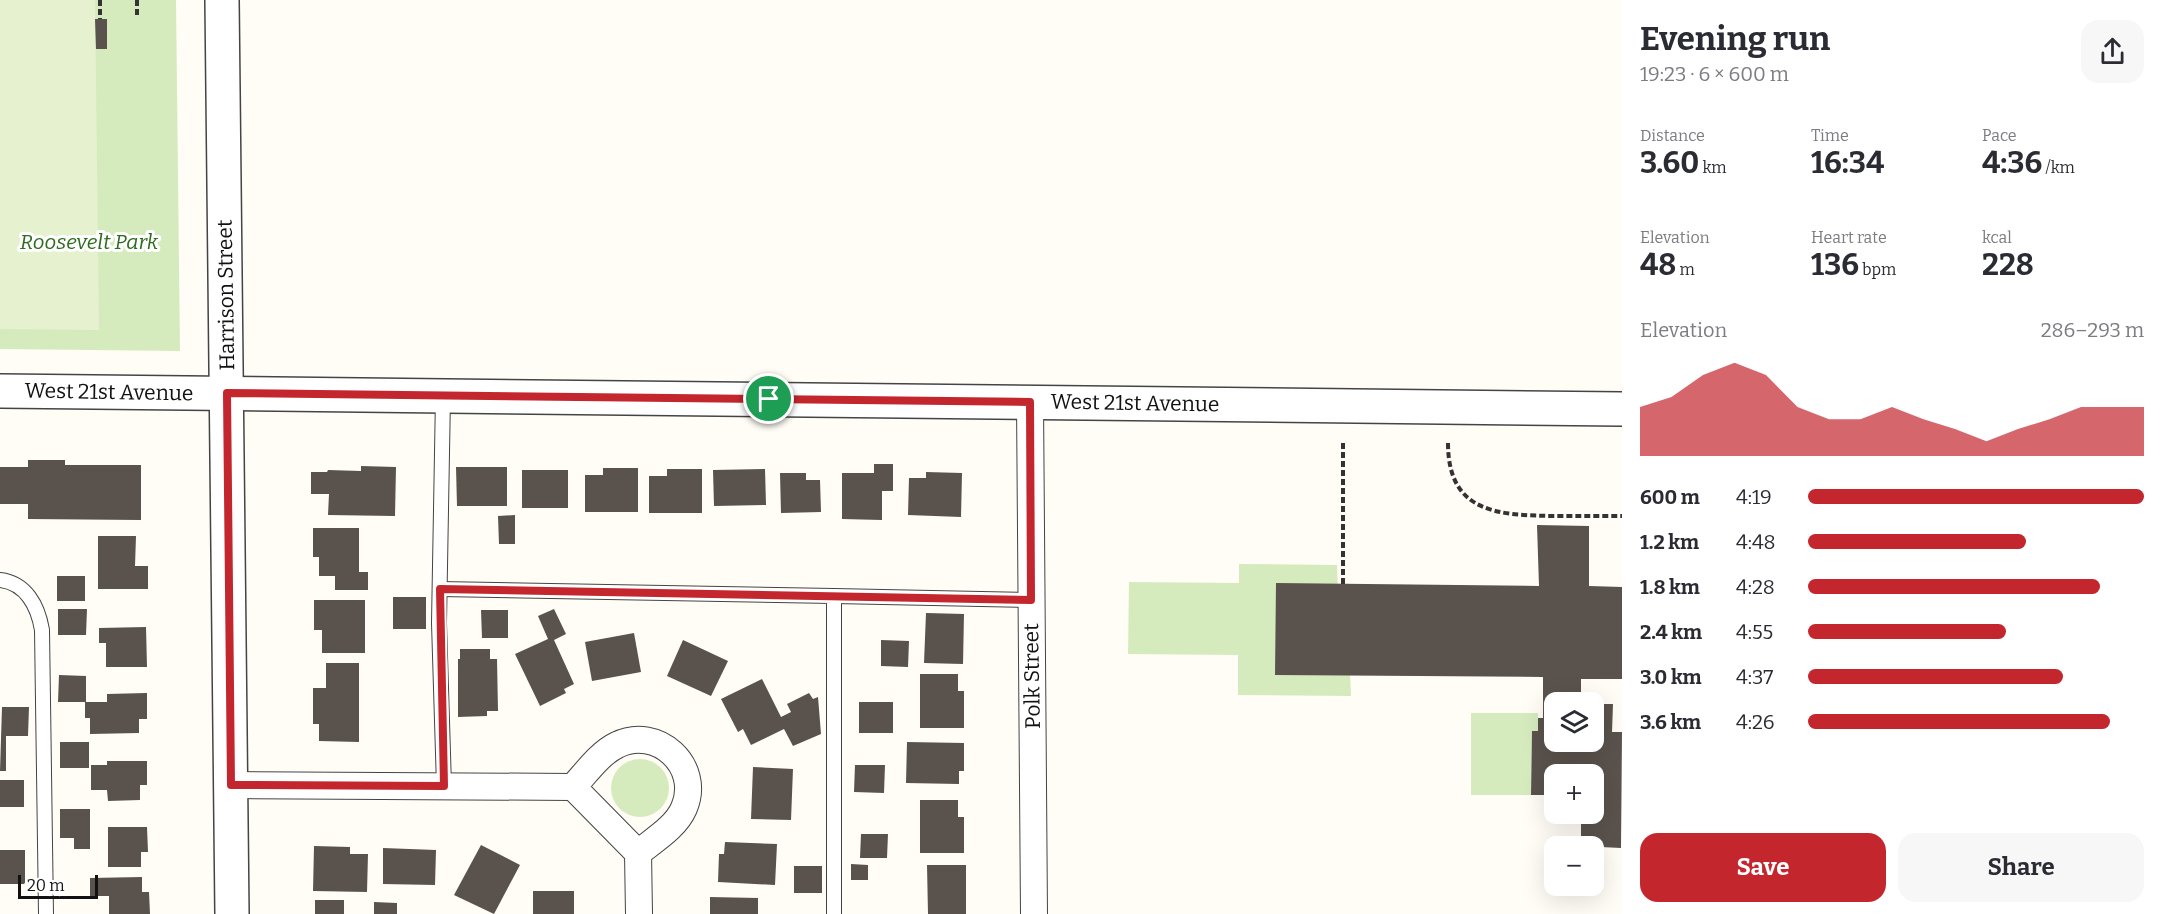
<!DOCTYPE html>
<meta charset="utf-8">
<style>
:root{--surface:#fff;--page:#f7f7f7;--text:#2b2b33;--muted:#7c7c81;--accent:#c4262e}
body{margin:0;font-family:Bitter,serif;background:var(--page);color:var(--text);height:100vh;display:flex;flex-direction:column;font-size:22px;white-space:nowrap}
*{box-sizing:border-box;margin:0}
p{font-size:20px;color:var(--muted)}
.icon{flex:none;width:33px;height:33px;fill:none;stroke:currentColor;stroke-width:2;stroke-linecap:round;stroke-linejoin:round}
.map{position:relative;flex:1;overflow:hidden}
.panel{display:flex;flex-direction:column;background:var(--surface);width:540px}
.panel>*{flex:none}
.tools{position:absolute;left:1544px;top:692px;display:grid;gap:12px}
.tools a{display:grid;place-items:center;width:60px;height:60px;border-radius:12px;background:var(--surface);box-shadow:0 6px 24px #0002;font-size:30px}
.scale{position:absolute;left:18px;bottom:15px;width:80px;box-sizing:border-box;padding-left:6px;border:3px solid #111;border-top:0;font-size:16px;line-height:21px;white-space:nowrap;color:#111;-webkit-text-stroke:4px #fff;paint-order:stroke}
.pin{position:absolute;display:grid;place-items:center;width:51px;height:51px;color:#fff;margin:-26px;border:3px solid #fff;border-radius:50%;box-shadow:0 2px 6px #0007}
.round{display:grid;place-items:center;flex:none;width:63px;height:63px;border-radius:18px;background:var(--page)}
.overview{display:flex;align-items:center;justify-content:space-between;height:102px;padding:0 18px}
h1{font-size:33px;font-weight:700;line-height:45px}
.figures{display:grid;grid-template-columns:repeat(3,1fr);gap:9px;height:102px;padding:6px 18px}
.figures div{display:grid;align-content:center}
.figures b{font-size:30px;font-weight:700}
.figures small{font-size:16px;font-weight:400}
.figures p{font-size:16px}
.chart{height:168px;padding:12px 18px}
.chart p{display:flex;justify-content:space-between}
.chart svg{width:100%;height:108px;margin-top:6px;fill:var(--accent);opacity:.7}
.cta{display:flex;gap:12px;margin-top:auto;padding:12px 18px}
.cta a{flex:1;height:69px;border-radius:18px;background:var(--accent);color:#fff;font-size:24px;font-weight:700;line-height:69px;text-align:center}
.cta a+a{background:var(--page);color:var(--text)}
ul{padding:0 18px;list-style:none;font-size:20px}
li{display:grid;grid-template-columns:96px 72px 1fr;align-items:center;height:45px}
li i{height:15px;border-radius:8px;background:var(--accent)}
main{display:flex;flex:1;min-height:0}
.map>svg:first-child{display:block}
</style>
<main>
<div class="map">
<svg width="1622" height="914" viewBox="0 0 1622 914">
<rect width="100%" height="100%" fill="#fffdf5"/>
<!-- green -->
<g fill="#d5ebbd">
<polygon points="0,0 176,0 180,351 0,349"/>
<path d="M1239,564L1337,565C1337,609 1351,652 1351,696L1238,695V655L1128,654L1129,582L1239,583Z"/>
<polygon points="1471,713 1538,713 1538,731 1532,731 1531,795 1471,795"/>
<circle cx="640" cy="788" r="29"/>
</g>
<!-- pitch -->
<polygon fill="#e6f2cf" points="0,0 95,0 99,330 0,329"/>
<!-- building -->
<g fill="#5a524d">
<polygon points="95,19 107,19 107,49 96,49"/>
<polygon points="28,460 65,460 65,465 141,465 141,520 28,519 28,504 0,504 0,467 28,467"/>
<polygon points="874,464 893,464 893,491 882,491 882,520 842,519 842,473 874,473"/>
<polygon points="361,466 396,467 395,516 328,515 329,494 311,494 311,472 327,472 328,470 361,471"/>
<polygon points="456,467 507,467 507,506 457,506"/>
<polygon points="603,468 638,468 638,512 585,512 585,475 603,475"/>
<polygon points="667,469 702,469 702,513 649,513 649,476 667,476"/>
<polygon points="765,469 766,505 714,506 713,470"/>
<rect x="522" y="470" width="46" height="38"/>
<polygon points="926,472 962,473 961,517 908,515 909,478 926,478"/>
<polygon points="780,473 806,473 806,480 820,480 821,512 781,513"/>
<polygon points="515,515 515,544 499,544 498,516"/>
<polygon points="1537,525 1589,526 1589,586 1622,587 1622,679 1581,679 1581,702 1554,702 1554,741 1593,741 1593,704 1613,704 1612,732 1622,732 1621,848 1581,846 1581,813 1593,813 1593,774 1554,774 1554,795 1531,795 1532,731 1538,731 1538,718 1543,718 1543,677 1275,675 1276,583 1539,586"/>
<polygon points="313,528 359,528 359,572 368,572 368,590 335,590 335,576 319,576 319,557 313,557"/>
<polygon points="98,536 136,536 135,566 148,566 148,589 98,589"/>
<rect x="57" y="576" width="28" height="25"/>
<rect x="393" y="597" width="33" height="32"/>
<polygon points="314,600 365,600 365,653 322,653 322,630 314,630"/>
<polygon points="58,609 87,609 86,635 58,635"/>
<polygon points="554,609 566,634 554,640 574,684 564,689 566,693 540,706 515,654 548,639 538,616"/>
<polygon points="481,610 508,610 508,638 482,638"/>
<polygon points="926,613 964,614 963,664 924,663"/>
<polygon points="146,627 147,667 106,667 106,643 99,643 99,628"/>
<polygon points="634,633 641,672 592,681 585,642"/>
<polygon points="683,640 728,661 711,696 667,676"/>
<polygon points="881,640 909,641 908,667 881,666"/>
<polygon points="460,649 490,649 490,659 497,659 498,711 487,711 487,716 458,717 458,659 460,659"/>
<polygon points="326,663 359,663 359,742 319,741 319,724 313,724 313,688 326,688"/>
<polygon points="920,674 958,674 958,691 964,691 964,728 920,728"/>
<polygon points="59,675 86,676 86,702 107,702 107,694 147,693 147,719 139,719 139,733 90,734 90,718 85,718 85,702 58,702"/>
<polygon points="762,679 781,717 791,712 787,704 809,693 813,699 818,697 821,734 793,746 784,729 751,745 743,729 738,732 721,699"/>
<rect x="859" y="702" width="34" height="31"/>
<polygon points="2,707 29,707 28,736 6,736 6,771 0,771"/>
<rect x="60" y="742" width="29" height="26"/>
<polygon points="907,742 964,743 964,771 959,771 959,784 906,783"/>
<polygon points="107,761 147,761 147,785 140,785 140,800 108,801 107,790 91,790 91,765 107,765"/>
<polygon points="855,765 885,765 884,793 854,792"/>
<polygon points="753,767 793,769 791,820 751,819"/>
<rect x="0" y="780" width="24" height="27"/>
<polygon points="920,800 958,800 958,817 964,817 964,853 920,853"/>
<polygon points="60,809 90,809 90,849 74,849 74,838 60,838"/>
<polygon points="108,827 147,827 148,852 141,852 141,867 108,867"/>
<polygon points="861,834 888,834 887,858 860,858"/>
<polygon points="725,842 777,844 775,885 718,882 719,854 724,854"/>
<polygon points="481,845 520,865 494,914 454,895"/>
<polygon points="314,846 350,847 350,854 368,854 367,892 313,891"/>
<polygon points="383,848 436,850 435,885 383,884"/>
<rect x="0" y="850" width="25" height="34"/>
<polygon points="851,864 868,865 868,880 851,880"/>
<polygon points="927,865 966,865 966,914 928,914"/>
<rect x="794" y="866" width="28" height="27"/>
<polygon points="142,877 142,892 149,892 150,914 109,914 109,896 90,896 90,878"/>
<rect x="533" y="891" width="41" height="23"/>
<polygon points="710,897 758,898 758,914 710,914"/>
<rect x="315" y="900" width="29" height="14"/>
<polygon points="374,902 397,903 397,914 374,914"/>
</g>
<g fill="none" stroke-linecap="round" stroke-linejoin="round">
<defs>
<g id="service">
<polyline points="443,396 439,623 444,786"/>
<path d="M0,580C26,583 38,606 42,630L46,914"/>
<polyline points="440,589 834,596 834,914"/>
<polyline points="834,596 1031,600"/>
</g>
<g id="minor">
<polyline points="1030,402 1034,914"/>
<polyline points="231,785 573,787 638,853 639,914"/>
<path d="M573,787C586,773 600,753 617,745C657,725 702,766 684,808C676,827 654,840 638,853"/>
</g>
<g id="tertiary">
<polyline points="222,0 232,914"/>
<polyline points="0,391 1622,409"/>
</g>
</defs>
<!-- service casing -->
<use href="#service" stroke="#444" stroke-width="16"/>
<!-- minor casing -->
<use href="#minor" stroke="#444" stroke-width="28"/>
<!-- tertiary casing -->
<use href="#tertiary" stroke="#444" stroke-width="36"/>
<!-- path -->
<g stroke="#333" stroke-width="4" stroke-dasharray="6 3" stroke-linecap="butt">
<polyline points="100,0 100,19"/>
<polyline points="137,0 137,16"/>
<path d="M1448,443C1448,513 1498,515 1552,516C1576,516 1599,516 1622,516"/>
<polyline points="1343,584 1343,442"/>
</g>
<!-- service -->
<use href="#service" stroke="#fff" stroke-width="14"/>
<!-- minor -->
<use href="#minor" stroke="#fff" stroke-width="26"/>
<!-- tertiary -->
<use href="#tertiary" stroke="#fff" stroke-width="33"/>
</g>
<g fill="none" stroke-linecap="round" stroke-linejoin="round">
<defs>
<polygon id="route" points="227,393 1030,402 1031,600 440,589 444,786 231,785"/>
</defs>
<!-- route casing -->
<use href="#route" stroke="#fff" stroke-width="12"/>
<!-- route -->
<use href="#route" stroke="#c4262e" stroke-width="8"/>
</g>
<g text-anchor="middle" stroke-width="6" stroke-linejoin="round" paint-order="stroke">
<!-- park labels -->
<g font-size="21" font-style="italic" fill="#2f6b1f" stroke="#fff">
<text x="89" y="249">Roosevelt Park</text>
</g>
<!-- street labels -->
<g font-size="21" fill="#111" stroke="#fff">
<text transform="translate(226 295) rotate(-91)" y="7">Harrison Street</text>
<text transform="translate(109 392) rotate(1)" y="7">West 21st Avenue</text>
<text transform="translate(1135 403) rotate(1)" y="7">West 21st Avenue</text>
<text transform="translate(1032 676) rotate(-91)" y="7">Polk Street</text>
</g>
</g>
</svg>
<div class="tools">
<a><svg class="icon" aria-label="layers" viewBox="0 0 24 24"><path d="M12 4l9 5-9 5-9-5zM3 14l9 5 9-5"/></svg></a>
<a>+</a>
<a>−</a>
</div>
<div class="scale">20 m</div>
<div class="pin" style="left:769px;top:399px;background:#1e9e55"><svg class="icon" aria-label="arrive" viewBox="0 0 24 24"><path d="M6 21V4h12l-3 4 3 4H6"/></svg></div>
</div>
<section class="panel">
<div class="overview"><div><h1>Evening run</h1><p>19:23 · 6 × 600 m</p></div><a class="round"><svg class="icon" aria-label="share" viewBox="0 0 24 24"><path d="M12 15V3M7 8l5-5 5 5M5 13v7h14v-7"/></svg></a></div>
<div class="figures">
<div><p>Distance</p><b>3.60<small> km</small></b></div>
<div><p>Time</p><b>16:34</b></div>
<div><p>Pace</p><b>4:36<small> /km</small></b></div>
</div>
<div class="figures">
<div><p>Elevation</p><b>48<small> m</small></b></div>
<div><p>Heart rate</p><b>136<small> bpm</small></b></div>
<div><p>kcal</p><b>228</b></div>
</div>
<div class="chart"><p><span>Elevation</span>286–293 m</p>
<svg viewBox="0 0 160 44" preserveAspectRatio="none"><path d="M0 44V24L10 20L20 11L30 6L40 11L50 24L60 29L70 29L80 24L90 29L100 33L110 38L120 33L130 29L140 24L150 24L160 24V44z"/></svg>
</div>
<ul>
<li><b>600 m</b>4:19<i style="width:100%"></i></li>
<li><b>1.2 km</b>4:48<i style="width:65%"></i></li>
<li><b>1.8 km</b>4:28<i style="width:87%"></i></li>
<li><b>2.4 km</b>4:55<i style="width:59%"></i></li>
<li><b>3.0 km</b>4:37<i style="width:76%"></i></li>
<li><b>3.6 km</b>4:26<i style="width:90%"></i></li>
</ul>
<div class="cta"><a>Save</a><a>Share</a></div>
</section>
</main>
